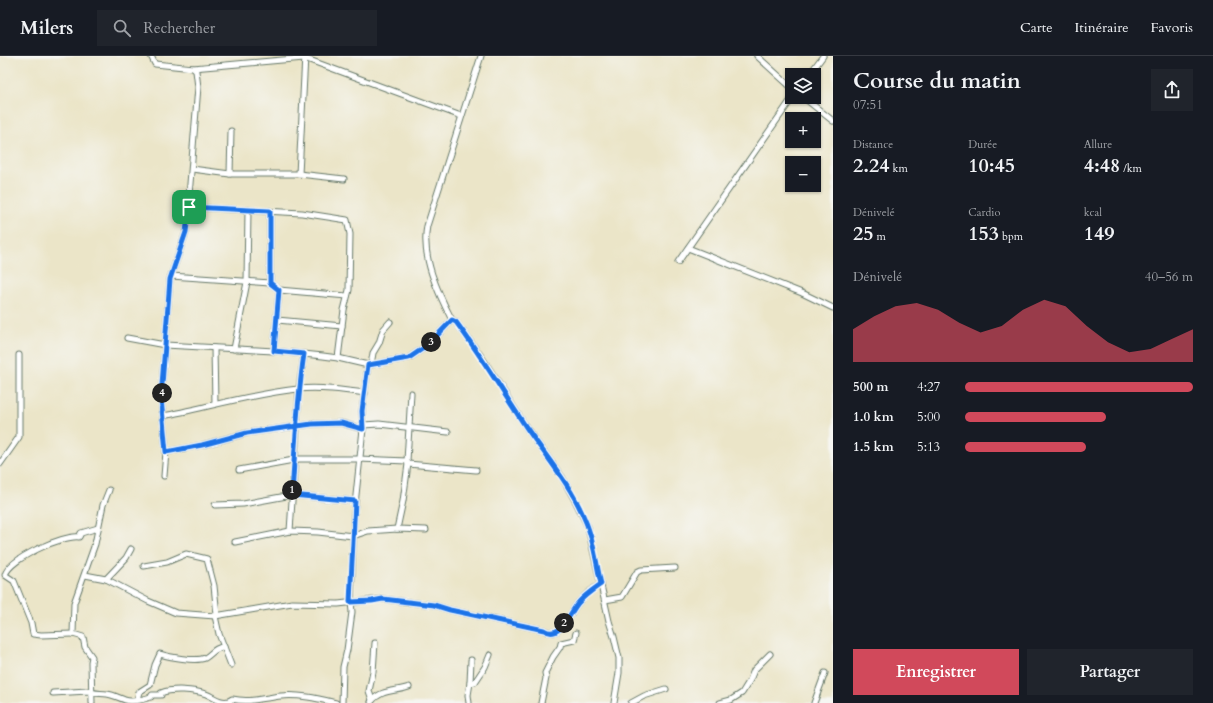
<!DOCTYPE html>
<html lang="fr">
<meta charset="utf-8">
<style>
:root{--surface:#171b24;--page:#20242c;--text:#f1f3f6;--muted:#9ea1a6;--line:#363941;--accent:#d1495b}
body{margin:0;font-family:Cardo,serif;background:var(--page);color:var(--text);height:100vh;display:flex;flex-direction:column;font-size:15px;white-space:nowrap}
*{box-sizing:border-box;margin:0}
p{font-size:13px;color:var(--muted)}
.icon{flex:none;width:22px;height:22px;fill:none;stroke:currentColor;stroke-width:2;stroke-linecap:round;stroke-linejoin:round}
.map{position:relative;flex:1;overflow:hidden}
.details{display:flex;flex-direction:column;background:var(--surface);width:380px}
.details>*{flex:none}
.controls{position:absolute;left:785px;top:12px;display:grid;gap:8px}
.controls a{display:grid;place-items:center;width:36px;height:36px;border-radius:0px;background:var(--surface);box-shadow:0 1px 3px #0004;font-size:20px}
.pin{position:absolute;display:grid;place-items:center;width:34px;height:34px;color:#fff;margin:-17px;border-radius:8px;box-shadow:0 2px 6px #0006}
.km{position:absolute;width:20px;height:20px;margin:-10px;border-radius:50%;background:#222;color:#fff;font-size:11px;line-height:20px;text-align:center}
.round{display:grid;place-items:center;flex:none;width:42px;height:42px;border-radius:0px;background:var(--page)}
.overview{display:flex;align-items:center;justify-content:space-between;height:68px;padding:0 20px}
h1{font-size:22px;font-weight:600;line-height:30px}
.stats{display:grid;grid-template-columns:repeat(3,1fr);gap:6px;height:68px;padding:4px 20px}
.stats div{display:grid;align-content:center}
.stats b{font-size:20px;font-weight:600}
.stats small{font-size:11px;font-weight:400}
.stats p{font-size:11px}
.chart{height:112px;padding:8px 20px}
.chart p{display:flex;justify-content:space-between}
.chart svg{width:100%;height:72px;margin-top:4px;fill:var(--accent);opacity:.7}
.cta{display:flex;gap:8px;margin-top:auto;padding:8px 20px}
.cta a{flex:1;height:46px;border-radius:0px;background:var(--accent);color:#fff;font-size:16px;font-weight:600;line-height:46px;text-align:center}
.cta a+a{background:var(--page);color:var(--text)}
ul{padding:0 20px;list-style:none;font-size:13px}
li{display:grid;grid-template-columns:64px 48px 1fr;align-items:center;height:30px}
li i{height:10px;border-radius:5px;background:var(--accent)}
header{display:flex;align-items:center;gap:24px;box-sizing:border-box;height:56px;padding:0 20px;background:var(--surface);border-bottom:1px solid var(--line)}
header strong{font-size:19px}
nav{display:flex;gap:22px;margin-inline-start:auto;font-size:14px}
.search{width:280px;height:36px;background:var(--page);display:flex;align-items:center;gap:10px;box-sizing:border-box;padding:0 14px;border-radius:0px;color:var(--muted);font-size:15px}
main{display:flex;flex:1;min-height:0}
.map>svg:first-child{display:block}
</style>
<header>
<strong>Milers</strong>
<div class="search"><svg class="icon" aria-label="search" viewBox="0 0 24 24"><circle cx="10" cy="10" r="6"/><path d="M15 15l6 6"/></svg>Rechercher</div>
<nav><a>Carte</a><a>Itinéraire</a><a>Favoris</a></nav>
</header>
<main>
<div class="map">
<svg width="833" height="647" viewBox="0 0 833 647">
<rect width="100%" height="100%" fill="#f6f6f2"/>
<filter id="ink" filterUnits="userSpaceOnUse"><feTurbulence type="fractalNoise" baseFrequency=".025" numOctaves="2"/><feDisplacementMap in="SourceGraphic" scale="8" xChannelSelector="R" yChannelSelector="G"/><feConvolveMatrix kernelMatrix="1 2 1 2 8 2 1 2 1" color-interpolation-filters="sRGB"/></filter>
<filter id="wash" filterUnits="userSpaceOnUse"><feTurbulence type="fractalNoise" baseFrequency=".012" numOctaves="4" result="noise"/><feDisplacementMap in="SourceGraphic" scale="16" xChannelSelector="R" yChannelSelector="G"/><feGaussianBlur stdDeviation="0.9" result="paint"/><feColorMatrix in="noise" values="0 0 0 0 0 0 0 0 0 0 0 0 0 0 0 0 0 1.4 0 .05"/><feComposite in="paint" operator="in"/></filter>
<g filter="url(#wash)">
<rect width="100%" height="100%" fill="#ebe5c8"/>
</g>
<g filter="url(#ink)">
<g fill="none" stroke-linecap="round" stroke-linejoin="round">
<defs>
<g id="minor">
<polyline points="151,0 155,8 193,12 196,15 198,31 186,176 170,223 161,342 166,396 164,420"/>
<path d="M481,0L427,170C421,201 438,237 452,264L456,266L483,303L528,374L562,421L576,446L588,471L609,565L614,581L619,602V617L614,647"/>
<polyline points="757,0 792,32"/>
<polyline points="193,12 304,2 461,60"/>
<polyline points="809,19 823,0"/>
<polyline points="803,41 833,65"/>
<polyline points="192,113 230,118 299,118 344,123"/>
<polyline points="230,118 231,75"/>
<polyline points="299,118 305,0"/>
<polyline points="189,151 302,157 347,164 350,178 349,234 344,254 338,302"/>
<polyline points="270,155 270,227 279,234 274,295"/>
<polyline points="688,192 802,237 833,252"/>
<polyline points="678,206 793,41"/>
<polyline points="171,220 270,227"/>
<polyline points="279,234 347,240"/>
<polyline points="277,264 342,270"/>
<polyline points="127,282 165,289 274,295 323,300 338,302 368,309"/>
<polyline points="214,292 215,348"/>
<polyline points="234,293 247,226 248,154"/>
<polyline points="371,309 373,297 379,287 383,274 390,266"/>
<path d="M163,360C208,351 252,338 298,333C320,331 343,334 365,337"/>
<polyline points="363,369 379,368 448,376"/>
<polyline points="166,396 202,389 247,377 312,368 341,367 363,373"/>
<polyline points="407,405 411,337"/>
<polyline points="0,408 19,381 19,299"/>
<polyline points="408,408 476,414"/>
<polyline points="239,414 299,403 359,403 407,405 408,408 403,445 397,473"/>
<polyline points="215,449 243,448 292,439 355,445"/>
<polyline points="290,475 297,370 299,333 304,298"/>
<polyline points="235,486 290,475 318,476 353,480 368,475 397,473 426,474"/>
<polyline points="144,510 167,506 186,498 207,503 214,530 217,559"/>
<path d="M85,519L106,523L148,545L176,557L215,560L292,547L338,548L383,543L434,549L450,554L544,574C561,585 570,555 579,546C585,539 594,532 601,528"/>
<polyline points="106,523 126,502 131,493"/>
<polyline points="605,544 622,541 637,516 641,514 675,512"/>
<polyline points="215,560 219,578 231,609"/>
<path d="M73,578L41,579L33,578L31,567L14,525L5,519C10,502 63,479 79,481L81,477L98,472"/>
<polyline points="470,627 475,626 485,611 490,599"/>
<path d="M53,637L88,635C94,638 100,637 107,638C114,639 119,642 125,644C133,647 144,643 151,641L152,639H161V637C173,632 194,634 206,638C214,641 219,647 229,645"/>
<path d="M137,644L139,636L150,629L155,609L160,598C169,601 196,606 205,602C212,598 215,591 224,591"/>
<polyline points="372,644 369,635 373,616 375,587"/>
<path d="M371,646C381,633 395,636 409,631"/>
<polyline points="92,647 91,606 92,601 85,591 83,581 73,578 74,547 95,488 103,449 109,434"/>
<path d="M230,647L229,645L232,643C250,647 263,642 281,640C299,638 319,643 336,647"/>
<polyline points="342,647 343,611 347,594 352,556 351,546 354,458 363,373 362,355 368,309 409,302 428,289 452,264"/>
<polyline points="469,647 468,639 470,627 471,604"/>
<polyline points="541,647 546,622 545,617 553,601 560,591 561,587 574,584 576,577"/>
<polyline points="631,647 644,640 666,633"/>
<polyline points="720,647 731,644 742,637 750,624 754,614 770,598"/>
<polyline points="814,647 825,617"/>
</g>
</defs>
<!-- minor casing -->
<use href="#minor" stroke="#667868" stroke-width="7"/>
<!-- minor -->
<use href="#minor" stroke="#fff" stroke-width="5"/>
</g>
</g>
<g fill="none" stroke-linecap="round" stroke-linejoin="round" filter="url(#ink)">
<defs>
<path id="route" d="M189,151L270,155V227L279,234L274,295L304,298C297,345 295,392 292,439L355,445L350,546L372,545L383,543L434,549L450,554L544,574C561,585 570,555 579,546C585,539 594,533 601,528C596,507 594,484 585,464C572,431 548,403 528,374C504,338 482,301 456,266L452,264L428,289L409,302L368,309L362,355L363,373L341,367L312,368L247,377L202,389L166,396L161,342L170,223L186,176L189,151"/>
</defs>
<!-- route casing -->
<use href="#route" stroke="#fff" stroke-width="8"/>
<!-- route -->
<use href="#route" stroke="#1a73e8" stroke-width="5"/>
</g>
</svg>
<div class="controls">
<a><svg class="icon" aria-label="layers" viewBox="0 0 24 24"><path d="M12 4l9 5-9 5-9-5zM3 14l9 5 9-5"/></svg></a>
<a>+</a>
<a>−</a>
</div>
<div class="pin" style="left:189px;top:151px;background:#1e9e55"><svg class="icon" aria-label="arrive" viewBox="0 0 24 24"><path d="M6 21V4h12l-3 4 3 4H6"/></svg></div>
<b class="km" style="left:292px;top:434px">1</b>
<b class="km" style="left:564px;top:567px">2</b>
<b class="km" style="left:431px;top:286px">3</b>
<b class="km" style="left:162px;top:337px">4</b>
</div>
<section class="details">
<div class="overview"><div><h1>Course du matin</h1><p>07:51</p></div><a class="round"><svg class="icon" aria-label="share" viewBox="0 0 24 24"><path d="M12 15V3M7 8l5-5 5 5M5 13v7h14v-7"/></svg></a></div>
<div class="stats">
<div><p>Distance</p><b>2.24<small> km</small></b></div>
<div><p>Durée</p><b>10:45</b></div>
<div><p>Allure</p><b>4:48<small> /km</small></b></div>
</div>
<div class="stats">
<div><p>Dénivelé</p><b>25<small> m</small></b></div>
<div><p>Cardio</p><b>153<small> bpm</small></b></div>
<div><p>kcal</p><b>149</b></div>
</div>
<div class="chart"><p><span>Dénivelé</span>40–56 m</p>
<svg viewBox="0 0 160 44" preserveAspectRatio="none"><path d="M0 44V24L10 16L20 10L30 8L40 12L50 20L60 26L70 22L80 12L90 6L100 10L110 22L120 32L130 38L140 36L150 30L160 24V44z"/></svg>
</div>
<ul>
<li><b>500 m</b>4:27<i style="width:100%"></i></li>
<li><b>1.0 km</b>5:00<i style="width:62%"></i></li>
<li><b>1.5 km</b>5:13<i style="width:53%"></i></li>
</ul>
<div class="cta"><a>Enregistrer</a><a>Partager</a></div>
</section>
</main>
